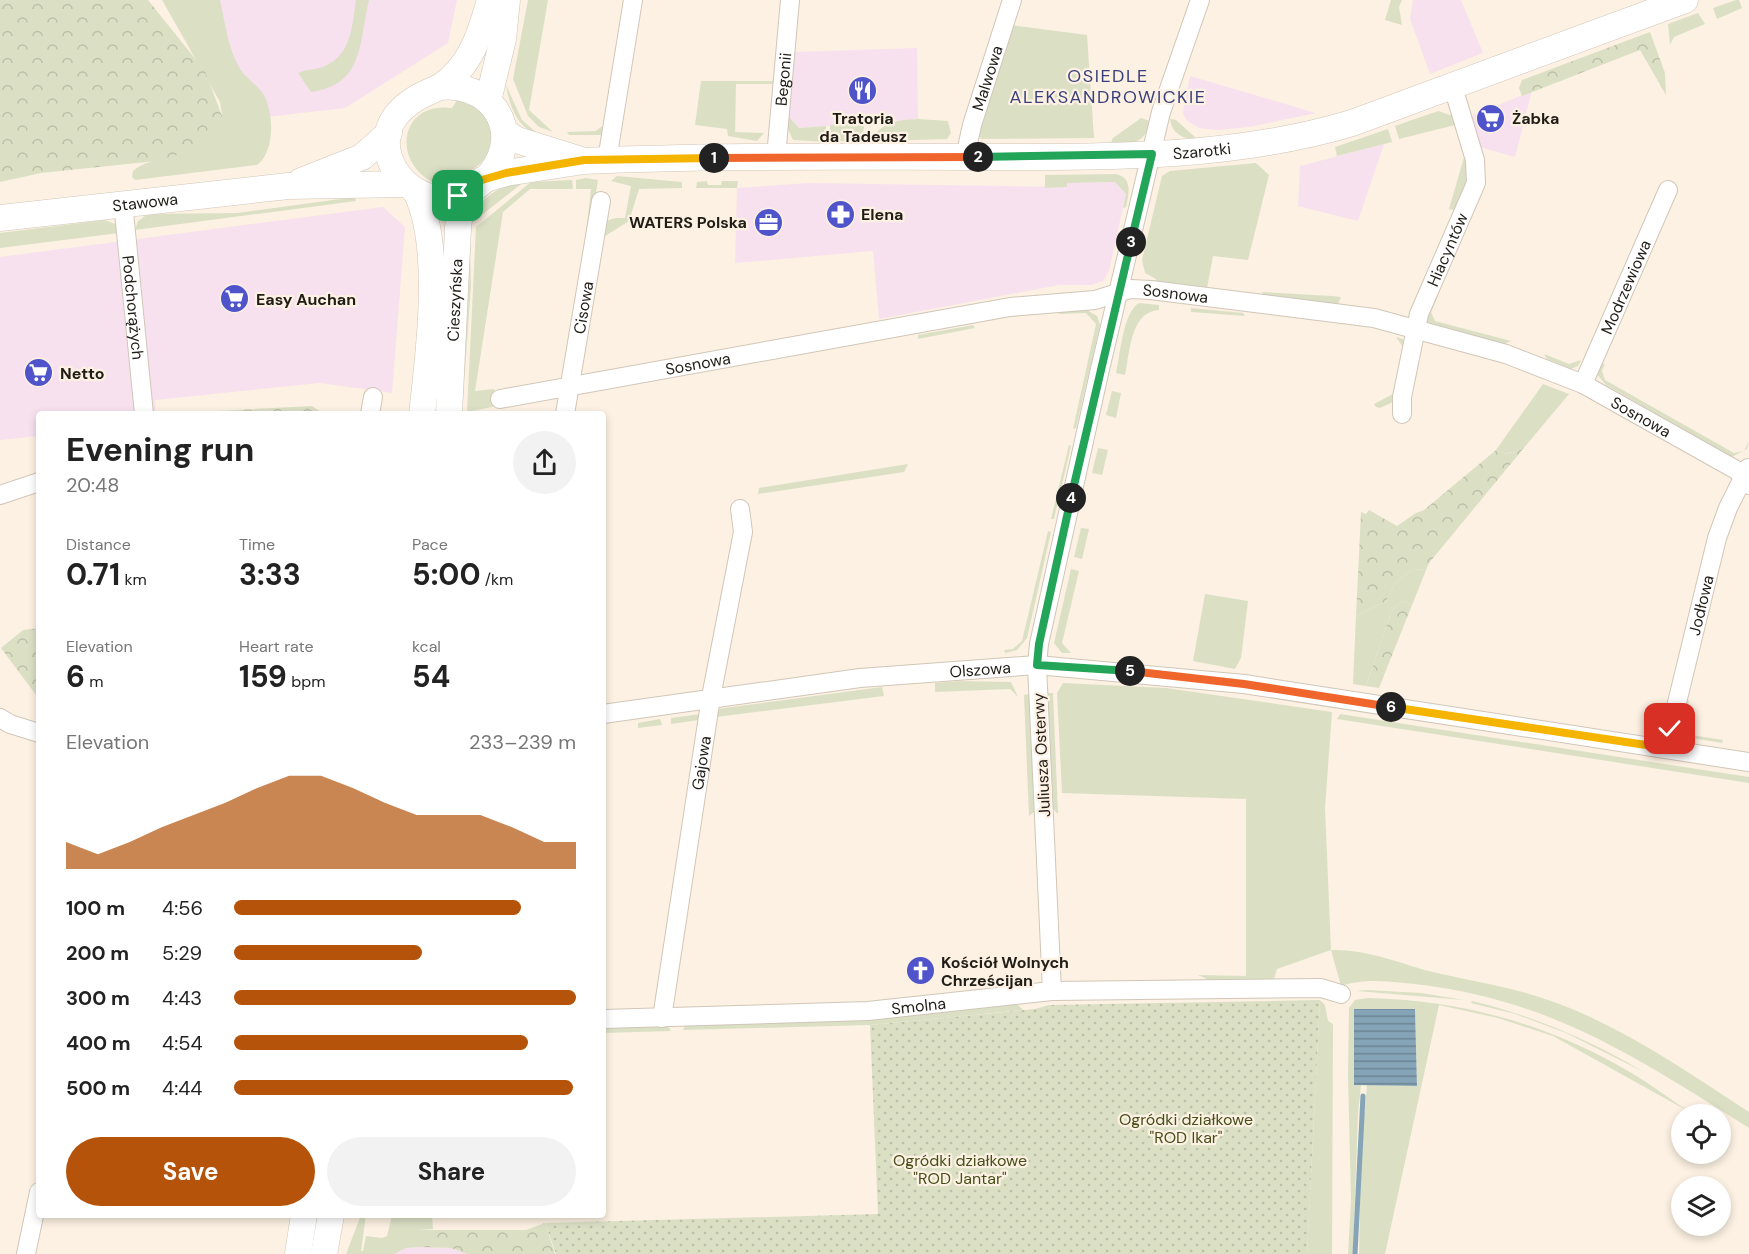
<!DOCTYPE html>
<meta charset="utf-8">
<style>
:root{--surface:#fff;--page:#f2f2f2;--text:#222;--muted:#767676;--accent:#b45309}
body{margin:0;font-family:"DM Sans",sans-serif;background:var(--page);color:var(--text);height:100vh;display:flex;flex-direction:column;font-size:22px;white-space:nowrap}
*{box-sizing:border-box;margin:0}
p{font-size:20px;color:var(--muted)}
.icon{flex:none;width:33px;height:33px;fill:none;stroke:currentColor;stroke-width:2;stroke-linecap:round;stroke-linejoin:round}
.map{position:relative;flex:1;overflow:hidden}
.side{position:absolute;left:36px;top:411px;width:570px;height:807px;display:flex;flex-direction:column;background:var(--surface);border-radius:6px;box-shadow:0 3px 9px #0003}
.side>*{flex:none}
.tools{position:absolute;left:1671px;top:1104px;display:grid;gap:12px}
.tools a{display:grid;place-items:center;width:60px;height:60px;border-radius:50%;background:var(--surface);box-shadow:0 3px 9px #0003;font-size:30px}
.pin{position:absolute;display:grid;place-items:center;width:51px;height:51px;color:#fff;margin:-26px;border-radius:12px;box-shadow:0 3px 9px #0006}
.km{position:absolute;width:30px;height:30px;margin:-15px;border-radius:50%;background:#222;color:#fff;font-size:16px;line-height:30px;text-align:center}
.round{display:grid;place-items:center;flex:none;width:63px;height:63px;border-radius:32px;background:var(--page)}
.summary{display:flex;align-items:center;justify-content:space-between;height:102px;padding:0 30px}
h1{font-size:33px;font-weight:700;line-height:45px}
.figures{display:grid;grid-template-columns:repeat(3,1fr);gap:9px;height:102px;padding:6px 30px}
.figures div{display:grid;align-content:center}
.figures b{font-size:30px;font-weight:700}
.figures small{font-size:16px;font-weight:400}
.figures p{font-size:16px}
.chart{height:168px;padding:12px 30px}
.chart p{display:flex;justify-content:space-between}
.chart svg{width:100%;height:108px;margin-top:6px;fill:var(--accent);opacity:.7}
.button{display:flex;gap:12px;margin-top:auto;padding:12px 30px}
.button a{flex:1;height:69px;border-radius:36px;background:var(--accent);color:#fff;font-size:24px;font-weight:700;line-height:69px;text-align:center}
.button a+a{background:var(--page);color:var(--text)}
ul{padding:0 30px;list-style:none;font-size:20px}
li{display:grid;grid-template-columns:96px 72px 1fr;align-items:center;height:45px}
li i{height:15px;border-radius:8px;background:var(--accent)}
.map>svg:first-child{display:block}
</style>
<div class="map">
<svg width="1749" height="1254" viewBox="0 0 1749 1254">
<defs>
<pattern id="forest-crowns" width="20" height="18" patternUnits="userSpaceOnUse" patternTransform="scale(1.5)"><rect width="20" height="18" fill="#dbe0c5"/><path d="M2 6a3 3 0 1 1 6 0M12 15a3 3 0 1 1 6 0" fill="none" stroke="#bcc0a8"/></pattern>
<pattern id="garden-dots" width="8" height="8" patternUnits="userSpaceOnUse" patternTransform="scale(1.5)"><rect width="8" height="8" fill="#dbe0c5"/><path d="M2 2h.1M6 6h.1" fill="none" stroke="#bcc0a8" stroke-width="1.8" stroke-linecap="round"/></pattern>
<pattern id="water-rules" width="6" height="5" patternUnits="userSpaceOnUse" patternTransform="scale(1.5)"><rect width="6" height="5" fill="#86a4b7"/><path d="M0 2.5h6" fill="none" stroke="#6d8594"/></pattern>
</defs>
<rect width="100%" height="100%" fill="#fcf1e2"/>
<!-- commercial -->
<g fill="#f7e1ef">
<polygon points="220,0 457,0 448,43 345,108 267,117 222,52"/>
<polygon points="1413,0 1461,0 1483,53 1430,74 1410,19"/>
<polygon points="917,48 918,119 799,128 787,115 793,52"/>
<polygon points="1190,76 1316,113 1249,127 1218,130 1199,128 1186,120 1183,113"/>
<polygon points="1532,91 1515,157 1476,146 1469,117"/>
<polygon points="1384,144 1358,221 1298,206 1300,166"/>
<polygon points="1115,182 1126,194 1109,271 1103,281 1091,285 1059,285 879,319 873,251 735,263 737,188 809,183 1067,187 1067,183"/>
<polygon points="383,207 405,227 392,393 320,383 155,400 156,414 39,414 39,436 0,440 0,257"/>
<polygon points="418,1247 451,1248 467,1254 394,1254 406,1248"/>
</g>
<!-- grass -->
<g fill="#dbe0c5">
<path d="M162,0H220C225,22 228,48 239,67C245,78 258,85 264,95C274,115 275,151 257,165L135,180L132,177L133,171C147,159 165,160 181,153C200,145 210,132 222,115L220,102Z"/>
<path d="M356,0H369C359,43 364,85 311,92L298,73C306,69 317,70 325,66C352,54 352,25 356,0Z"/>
<polygon points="528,0 548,0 529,110 553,132 539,127 528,116 513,79"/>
<polygon points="1391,0 1402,0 1399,7 1402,25 1385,20"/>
<polygon points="1736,0 1739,0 1742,8 1717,19 1713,8"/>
<polygon points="1698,13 1705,24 1674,37 1670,45 1668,24"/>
<polygon points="1011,25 1087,35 1094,138 981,139 978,135"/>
<polygon points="701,81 774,81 774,84 736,84 735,132 764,133 757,141 728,136 727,129 695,125"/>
<path d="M506,85L522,120L537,133C517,129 509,103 506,85Z"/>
<path d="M459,97C465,101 474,104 479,110C508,139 485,173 450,177L449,188C389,174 395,100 452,108Z"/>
<path d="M1438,111L1450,115L1454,112L1456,116C1461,130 1468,145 1470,160C1475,193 1455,224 1443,253H1440L1459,211L1449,209L1467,147L1455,125L1399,139L1395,126Z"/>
<polygon points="787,115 799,128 826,126 826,142 793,140 784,120"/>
<path d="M1141,118L1150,121C1144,145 1134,143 1111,143L1113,138Z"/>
<path d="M918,119L948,121L951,133L947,139L879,141L877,132C889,120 902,120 918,119Z"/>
<path d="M1170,119L1176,120L1197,139C1183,139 1172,134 1170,119Z"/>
<polygon points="865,123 861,140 830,142 830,125"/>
<polygon points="605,124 601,135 569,135 567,132 596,131"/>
<polygon points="1388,129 1392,142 1337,156 1335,147"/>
<polygon points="1256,163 1269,175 1248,260 1213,256 1207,288 1156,282 1156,279 1145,273 1142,260 1162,176 1170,171"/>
<path d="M1116,174C1133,178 1129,194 1126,207L1123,208L1126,194L1115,182L1067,183V187L1045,188V175Z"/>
<path d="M617,176L682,182V188L639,189L629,221L602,238L604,224C611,217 616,218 625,218L631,186L611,181Z"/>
<path d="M530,177L475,220L471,223L468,221C481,196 504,183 530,177Z"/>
<polygon points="586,178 598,180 589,234 586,233 591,189 576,189 576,180"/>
<polygon points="572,180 573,189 530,189 503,212 475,391 494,389 497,406 467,412 476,227 531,182"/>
<polygon points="707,181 708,185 721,185 722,181 738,181 737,188 696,188 697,182"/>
<polygon points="355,197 356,201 135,230 138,221 148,214 237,213"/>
<polygon points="105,220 115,224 119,233 0,248 0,233"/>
<polygon points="470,237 471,286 462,414 457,414"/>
<polygon points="1262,292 1332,296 1341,297 1338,304 1263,295"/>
<polygon points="1438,296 1431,312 1435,321 1511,341 1504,344 1426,322 1425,314 1433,297"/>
<path d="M1139,303L1159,305V310C1130,312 1130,352 1125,375L1116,373C1120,356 1123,312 1139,303Z"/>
<polygon points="1191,308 1243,313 1245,316 1191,312"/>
<polygon points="1087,310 1097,316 1100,325 1076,428 1073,429 1096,324 1086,313 1059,314 1061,311"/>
<polygon points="973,325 975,328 918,339 918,335"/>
<polygon points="1396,337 1405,340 1395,401 1380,408 1376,407 1374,404 1393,394 1403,347"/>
<polygon points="1544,354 1569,364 1581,360 1578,366 1571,369 1547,359"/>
<polygon points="1605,363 1602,371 1605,380 1734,453 1744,451 1749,441 1747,449 1732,457 1606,385 1596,373 1598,367"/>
<polygon points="1543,384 1569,394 1523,449 1505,454 1496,450"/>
<polygon points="1112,391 1121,393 1116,418 1106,415"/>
<polygon points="1069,445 1071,446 1054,519 1051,519"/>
<polygon points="1098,448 1108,450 1102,475 1092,473"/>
<polygon points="908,464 904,472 758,494 759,488"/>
<polygon points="1081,528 1089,529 1082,559 1074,557"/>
<polygon points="1048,531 1051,532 1027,638 1017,650 1005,653 1004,650 1013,649 1022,641"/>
<polygon points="1071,569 1079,571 1062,643 1071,653 1062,653 1054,643"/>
<polygon points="1414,569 1426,570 1412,605 1402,601 1392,610 1366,686 1353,684 1356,616 1386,601 1396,582"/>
<polygon points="1205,594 1248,601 1241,658 1235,669 1193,661"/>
<polygon points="960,681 1011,682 1018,697 1010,689 935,692 935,683"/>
<path d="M1063,683L1166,688L1332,712L1325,808L1331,950C1366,949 1396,962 1429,971C1465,980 1501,985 1536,996C1614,1020 1681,1068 1749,1112V1128C1639,1059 1555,1002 1423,985C1397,982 1366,977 1341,986L1331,950L1277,969L1273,982L1211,981L1198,975L1246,976V799L1062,793L1057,693Z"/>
<polygon points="882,687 884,696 716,717 717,709"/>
<polygon points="1047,693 1053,693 1058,814 1052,808"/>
<polygon points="1030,694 1035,811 1029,816 1024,695"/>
<polygon points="1689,701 1683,726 1691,735 1723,740 1722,743 1680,736 1686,702"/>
<polygon points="701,714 699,720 671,724 671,718"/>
<polygon points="1340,714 1749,777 1749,783 1337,719"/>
<polygon points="660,719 662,725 638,728 638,723"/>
<polygon points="1367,990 1421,993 1464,1000 1357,991"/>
<path d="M1368,998C1461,1000 1548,1024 1628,1071C1651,1084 1671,1100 1693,1114L1553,1036L1498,1018L1439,1005L1385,1254H1359L1361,1152L1367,1085L1417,1086L1415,1010L1354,1085H1361L1358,1113L1353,1254H1348L1351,1200L1348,1076L1349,1008L1355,1000Z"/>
<polygon points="1320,1000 1325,1005 1328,1021 1333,1024 1332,1254 1307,1254"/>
<path d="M1472,1001C1533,1016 1589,1039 1644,1072L1566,1033L1515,1014L1471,1003Z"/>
<polygon points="1016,1003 1023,1010 870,1025 683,1030 686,1024"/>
<polygon points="667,1025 671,1031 603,1033 603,1028"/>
<polygon points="361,1215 366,1215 361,1251 363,1251 366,1236 382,1238 387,1236 392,1215 432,1215 433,1229 418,1230 418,1247 406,1248 394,1254 346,1254"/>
</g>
<!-- forest -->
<g fill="url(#forest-crowns)">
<polygon points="0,0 148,0 205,71 222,116 203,143 166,160 41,173 0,182"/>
<polygon points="1650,32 1665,73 1666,95 1640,50 1522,96 1519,88 1522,80"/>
<polygon points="312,406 324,414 196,414 200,412"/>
<polygon points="1523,449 1429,563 1426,570 1414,569 1396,582 1386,601 1356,616 1361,512 1366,514 1369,510 1397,526 1416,513 1424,510 1496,450 1506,454"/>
<polygon points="1402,601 1412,605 1379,688 1366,686 1392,610"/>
<polygon points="39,628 39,699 1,648 23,630"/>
<polygon points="545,1223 555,1254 467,1254 451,1248 418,1247 418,1230 526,1230"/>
</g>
<!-- garden -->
<polygon fill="url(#garden-dots)" points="1320,1000 1307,1254 556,1254 545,1223 878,1214 870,1025 1035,1009 1049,1005"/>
<!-- water -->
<polygon fill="url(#water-rules)" points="1354,1009 1415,1009 1417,1086 1354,1085"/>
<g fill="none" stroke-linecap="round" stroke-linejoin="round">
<!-- stream -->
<polyline stroke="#86a4b7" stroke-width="5" points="1355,1254 1363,1096"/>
<defs>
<g id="street">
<path id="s1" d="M776,157L790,0"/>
<path id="s2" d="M965,157L972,125L1012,0"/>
<polyline points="607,160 633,0"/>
<path id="s3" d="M123,202L144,414"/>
<path id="s4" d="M1583,384L1668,190"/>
<path id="s5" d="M500,399L1010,307L1095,300L1130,289L1151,290L1374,318L1506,354L1583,384L1738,471L1749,485"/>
<polyline points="370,414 373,397"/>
<path id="s6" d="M565,414L601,201"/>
<path id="s7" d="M1402,414V397L1419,314L1476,183L1475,160L1453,87"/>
<polyline points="0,495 39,482"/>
<path id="s8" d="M603,714L860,678L1037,665L1244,684L1749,762"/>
<polyline points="0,718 10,724 39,733"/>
<path id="s9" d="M1666,748L1717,538L1728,508L1748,468"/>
<polyline points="1052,991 1037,665 1039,644 1100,369 1161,112 1200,0"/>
<path id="s10" d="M662,1018L711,697L743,532L740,509"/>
<path id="s11" d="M603,1019L868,1011L1052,991L1321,988L1341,994"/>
<polyline points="26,1254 39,1192"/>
</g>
<g id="secondary">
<path d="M440,87C454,85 467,88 480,95C531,129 493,197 443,198C404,199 371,151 395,117C407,101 423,94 440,87Z"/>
<path d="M440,87C471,66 480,35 490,0"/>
<polyline points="488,101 503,39 507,0"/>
<polyline points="506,133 517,140 581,160"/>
<path id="s12" d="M482,180L506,173L584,161C720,155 857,157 992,157C1113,157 1235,158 1352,123L1685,0"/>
<polyline points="301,181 362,157 389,133"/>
<path d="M416,192C443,246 429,353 422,414"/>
<path id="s13" d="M0,218L288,186L405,184"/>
<path id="s14" d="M449,414L458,228L460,211L471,190"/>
<polyline points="298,1254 304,1215"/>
<polyline points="324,1254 331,1215"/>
</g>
</defs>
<!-- street casing -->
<use href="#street" stroke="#d1c6b8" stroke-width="20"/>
<!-- secondary casing -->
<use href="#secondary" stroke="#d1c6b8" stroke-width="27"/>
<!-- street -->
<use href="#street" stroke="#fff" stroke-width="18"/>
<!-- secondary -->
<use href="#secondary" stroke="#fff" stroke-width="26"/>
</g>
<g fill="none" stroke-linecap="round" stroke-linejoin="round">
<defs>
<polyline id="split-1" points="458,196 482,180 506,173 584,160 714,158"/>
<polyline id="split-2" points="714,158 978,157"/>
<polyline id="split-3" points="978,157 1152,154 1131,242"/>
<polyline id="split-4" points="1071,498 1131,242"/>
<polyline id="split-5" points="1071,498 1039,644 1037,665 1130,671"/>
<polyline id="split-6" points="1130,671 1244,684 1391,707"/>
<polyline id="split-7" points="1391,707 1666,748 1670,729"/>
</defs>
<!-- split-1 casing -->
<use href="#split-1" stroke="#fff" stroke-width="12"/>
<!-- split-2 casing -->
<use href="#split-2" stroke="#fff" stroke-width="12"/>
<!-- split-3 casing -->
<use href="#split-3" stroke="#fff" stroke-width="12"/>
<!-- split-4 casing -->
<use href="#split-4" stroke="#fff" stroke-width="12"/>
<!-- split-5 casing -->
<use href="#split-5" stroke="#fff" stroke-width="12"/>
<!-- split-6 casing -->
<use href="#split-6" stroke="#fff" stroke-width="12"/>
<!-- split-7 casing -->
<use href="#split-7" stroke="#fff" stroke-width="12"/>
<!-- split-1 -->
<use href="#split-1" stroke="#f5b400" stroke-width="8"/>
<!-- split-2 -->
<use href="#split-2" stroke="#f0652b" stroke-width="8"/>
<!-- split-3 -->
<use href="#split-3" stroke="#22a559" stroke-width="8"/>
<!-- split-4 -->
<use href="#split-4" stroke="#22a559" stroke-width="8"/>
<!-- split-5 -->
<use href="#split-5" stroke="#22a559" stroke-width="8"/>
<!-- split-6 -->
<use href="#split-6" stroke="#f0652b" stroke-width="8"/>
<!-- split-7 -->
<use href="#split-7" stroke="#f5b400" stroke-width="8"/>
</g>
<!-- icons -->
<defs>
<symbol id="restaurant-disc" viewBox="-11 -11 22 22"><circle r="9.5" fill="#5054ca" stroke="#fcf1e2"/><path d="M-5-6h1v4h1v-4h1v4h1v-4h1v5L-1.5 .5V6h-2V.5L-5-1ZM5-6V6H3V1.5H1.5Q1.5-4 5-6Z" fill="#fff"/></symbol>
<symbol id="supermarket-disc" viewBox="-11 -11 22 22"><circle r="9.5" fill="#5054ca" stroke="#fcf1e2"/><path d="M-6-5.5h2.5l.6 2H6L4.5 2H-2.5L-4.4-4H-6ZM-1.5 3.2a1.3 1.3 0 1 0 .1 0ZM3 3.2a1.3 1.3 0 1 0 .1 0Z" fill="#fff"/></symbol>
<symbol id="pharmacy-disc" viewBox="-11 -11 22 22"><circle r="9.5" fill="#5054ca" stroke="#fcf1e2"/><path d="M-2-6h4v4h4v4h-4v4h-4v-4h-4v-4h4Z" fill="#fff"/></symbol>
<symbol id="office-disc" viewBox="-11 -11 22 22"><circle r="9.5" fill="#5054ca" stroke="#fcf1e2"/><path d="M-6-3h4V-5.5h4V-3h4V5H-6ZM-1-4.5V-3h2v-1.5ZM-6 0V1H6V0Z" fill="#fff"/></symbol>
<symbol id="church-disc" viewBox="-11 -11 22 22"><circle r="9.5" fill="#5054ca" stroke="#fcf1e2"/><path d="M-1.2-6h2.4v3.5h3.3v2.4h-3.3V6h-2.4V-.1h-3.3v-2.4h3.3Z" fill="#fff"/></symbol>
</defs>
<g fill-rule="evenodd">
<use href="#restaurant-disc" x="846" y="74" width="33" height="33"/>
<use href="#supermarket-disc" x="1474" y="102" width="33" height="33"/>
<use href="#pharmacy-disc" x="824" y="198" width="33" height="33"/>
<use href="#office-disc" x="752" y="206" width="33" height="33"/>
<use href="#supermarket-disc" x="218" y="282" width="33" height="33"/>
<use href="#supermarket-disc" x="22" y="356" width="33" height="33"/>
<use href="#church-disc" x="904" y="954" width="33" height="33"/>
</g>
<g text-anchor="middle" stroke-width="4.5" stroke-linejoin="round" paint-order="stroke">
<!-- street labels -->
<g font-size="16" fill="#201d17" stroke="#fcf1e2">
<text dy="6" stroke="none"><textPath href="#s2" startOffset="82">Malwowa</textPath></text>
<text dy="6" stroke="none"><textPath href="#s1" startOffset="78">Begonii</textPath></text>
<text dy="6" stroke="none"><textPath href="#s12" startOffset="722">Szarotki</textPath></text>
<text dy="6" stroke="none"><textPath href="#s13" startOffset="146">Stawowa</textPath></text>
<text dy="6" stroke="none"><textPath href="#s7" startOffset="172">Hiacyntów</textPath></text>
<text dy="6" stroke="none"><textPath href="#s4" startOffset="106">Modrzewiowa</textPath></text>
<text dy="6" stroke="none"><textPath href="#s5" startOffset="686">Sosnowa</textPath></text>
<text dy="6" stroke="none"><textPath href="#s14" startOffset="114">Cieszyńska</textPath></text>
<text dy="6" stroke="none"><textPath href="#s3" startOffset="106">Podchorążych</textPath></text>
<text dy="6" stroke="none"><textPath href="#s6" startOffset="108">Cisowa</textPath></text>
<text dy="6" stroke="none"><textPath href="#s5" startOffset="201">Sosnowa</textPath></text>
<text dy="6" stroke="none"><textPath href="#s5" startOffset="1172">Sosnowa</textPath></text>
<text dy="6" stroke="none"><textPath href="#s9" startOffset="147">Jodłowa</textPath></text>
<text dy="6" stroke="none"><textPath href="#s8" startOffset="380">Olszowa</textPath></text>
<text transform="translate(1041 755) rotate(-93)" y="6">Juliusza Osterwy</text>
<text dy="6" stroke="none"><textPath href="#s10" startOffset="258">Gajowa</textPath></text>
<text dy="6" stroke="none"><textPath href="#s11" startOffset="316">Smolna</textPath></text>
</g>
<!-- poi labels -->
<g font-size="16" font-weight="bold" fill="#201d17" stroke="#fcf1e2" text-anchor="start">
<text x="863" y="124" text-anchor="middle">Tratoria<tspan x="863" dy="18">da Tadeusz</tspan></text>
<text x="1512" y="124">Żabka</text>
<text x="861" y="220">Elena</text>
<text x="747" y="228" text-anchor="end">WATERS Polska</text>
<text x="256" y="305">Easy Auchan</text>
<text x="60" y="379">Netto</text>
<text x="941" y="968">Kościół Wolnych<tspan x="941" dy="18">Chrześcijan</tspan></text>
</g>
<!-- park labels -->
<g font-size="16" fill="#474e1a" stroke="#fcf1e2">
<text x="1186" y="1125">Ogródki działkowe<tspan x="1186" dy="18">"ROD Ikar"</tspan></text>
<text x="960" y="1166">Ogródki działkowe<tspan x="960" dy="18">"ROD Jantar"</tspan></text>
</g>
<!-- neighbourhood labels -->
<g font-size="18" letter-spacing="1.5" fill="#393f7b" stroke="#fcf1e2">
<text x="1108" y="82">OSIEDLE<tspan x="1108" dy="21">ALEKSANDROWICKIE</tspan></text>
</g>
</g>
</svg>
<div class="tools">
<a><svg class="icon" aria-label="locate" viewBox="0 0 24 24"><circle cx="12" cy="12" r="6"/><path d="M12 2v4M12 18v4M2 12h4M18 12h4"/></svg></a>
<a><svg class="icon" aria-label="layers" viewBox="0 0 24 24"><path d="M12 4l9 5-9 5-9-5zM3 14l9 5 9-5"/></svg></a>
</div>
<div class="pin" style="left:458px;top:196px;background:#1e9e55"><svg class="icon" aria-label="arrive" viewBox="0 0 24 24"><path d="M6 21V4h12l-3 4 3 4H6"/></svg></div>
<div class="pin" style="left:1670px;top:729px;background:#d93025"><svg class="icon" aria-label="check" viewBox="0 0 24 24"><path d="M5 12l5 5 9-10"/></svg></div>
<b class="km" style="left:714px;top:158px">1</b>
<b class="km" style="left:978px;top:157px">2</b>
<b class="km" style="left:1131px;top:242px">3</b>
<b class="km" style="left:1071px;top:498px">4</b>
<b class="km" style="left:1130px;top:671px">5</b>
<b class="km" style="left:1391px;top:707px">6</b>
<section class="side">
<div class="summary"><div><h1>Evening run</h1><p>20:48</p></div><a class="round"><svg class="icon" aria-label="share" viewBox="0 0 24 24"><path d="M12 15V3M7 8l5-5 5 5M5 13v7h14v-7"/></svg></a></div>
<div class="figures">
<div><p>Distance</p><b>0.71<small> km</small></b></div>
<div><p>Time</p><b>3:33</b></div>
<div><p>Pace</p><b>5:00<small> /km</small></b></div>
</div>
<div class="figures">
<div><p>Elevation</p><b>6<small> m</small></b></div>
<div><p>Heart rate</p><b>159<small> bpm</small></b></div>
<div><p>kcal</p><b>54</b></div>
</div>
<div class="chart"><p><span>Elevation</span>233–239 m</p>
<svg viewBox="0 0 160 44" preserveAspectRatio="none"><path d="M0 44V33L10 38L20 33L30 27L40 22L50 17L60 11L70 6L80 6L90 11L100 17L110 22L120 22L130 22L140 27L150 33L160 33V44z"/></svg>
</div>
<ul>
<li><b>100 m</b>4:56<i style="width:84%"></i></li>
<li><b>200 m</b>5:29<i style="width:55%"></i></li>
<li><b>300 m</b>4:43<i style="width:100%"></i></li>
<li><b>400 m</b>4:54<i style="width:86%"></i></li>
<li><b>500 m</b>4:44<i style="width:99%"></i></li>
</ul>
<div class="button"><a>Save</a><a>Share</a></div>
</section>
</div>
